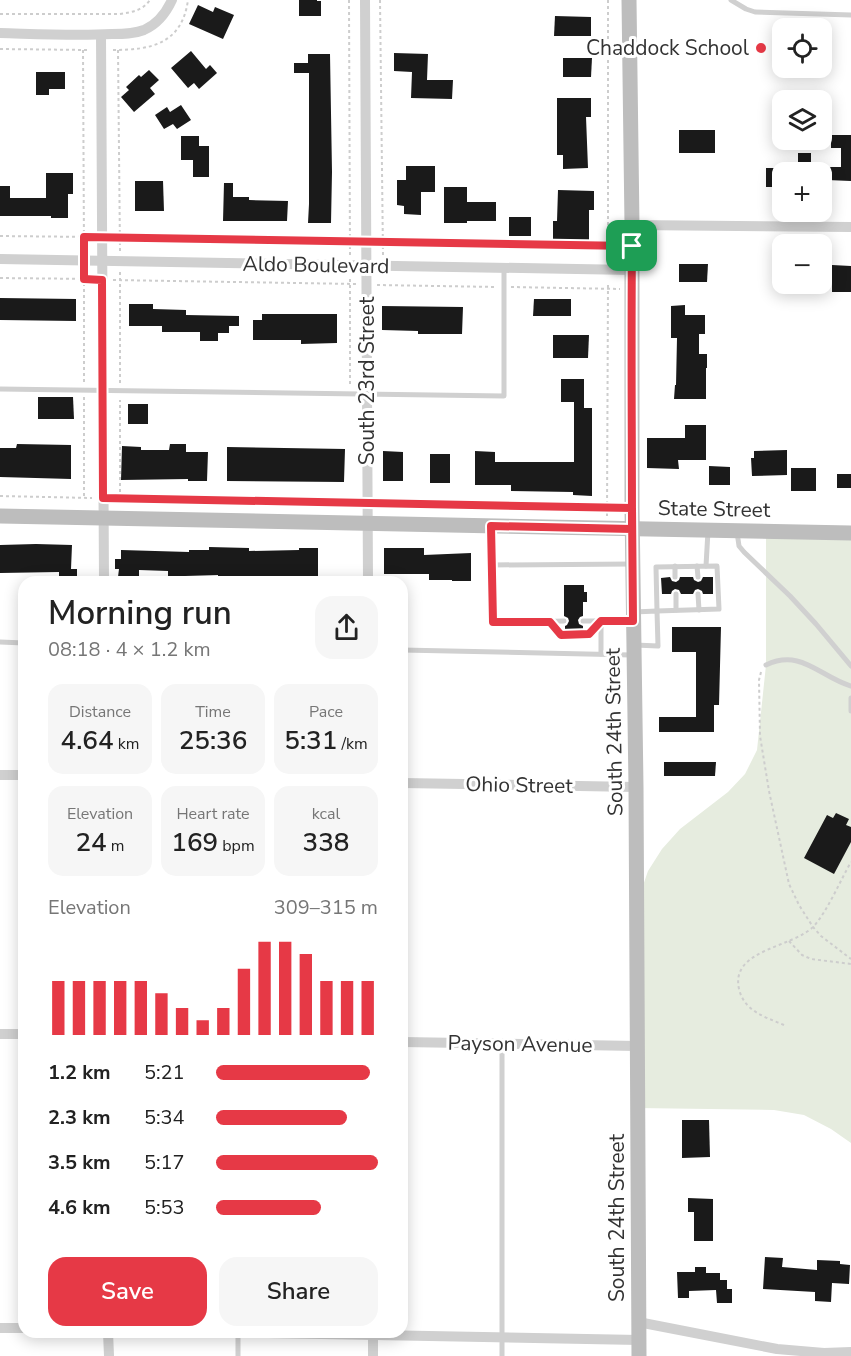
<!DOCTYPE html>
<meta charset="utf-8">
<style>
:root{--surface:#fff;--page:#f6f6f6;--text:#222;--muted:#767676;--accent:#e63946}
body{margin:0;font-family:"Nunito Sans",sans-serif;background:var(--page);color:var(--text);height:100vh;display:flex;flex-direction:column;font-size:22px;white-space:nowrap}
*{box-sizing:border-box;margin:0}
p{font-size:20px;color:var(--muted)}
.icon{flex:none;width:33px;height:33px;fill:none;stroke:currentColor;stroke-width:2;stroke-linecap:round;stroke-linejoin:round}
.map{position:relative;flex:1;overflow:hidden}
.panel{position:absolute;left:18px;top:576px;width:390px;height:762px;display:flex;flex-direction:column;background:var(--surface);border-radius:18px;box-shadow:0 3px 15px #0003}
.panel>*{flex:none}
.fabs{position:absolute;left:772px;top:18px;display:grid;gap:12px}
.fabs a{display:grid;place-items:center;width:60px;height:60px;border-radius:12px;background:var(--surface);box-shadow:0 3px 15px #0003;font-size:30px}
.pin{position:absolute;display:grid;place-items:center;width:51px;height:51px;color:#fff;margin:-26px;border-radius:12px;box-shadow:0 3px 9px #0006}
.round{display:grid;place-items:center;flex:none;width:63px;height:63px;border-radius:18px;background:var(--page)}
.headline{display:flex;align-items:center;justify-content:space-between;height:102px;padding:0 30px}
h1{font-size:33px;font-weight:600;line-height:45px}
.figures{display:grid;grid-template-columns:repeat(3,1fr);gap:9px;height:102px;padding:6px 30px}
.figures div{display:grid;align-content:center;border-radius:15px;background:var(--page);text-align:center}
.figures b{font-size:26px;font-weight:600}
.figures small{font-size:16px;font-weight:400}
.figures p{font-size:16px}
.chart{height:168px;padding:12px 30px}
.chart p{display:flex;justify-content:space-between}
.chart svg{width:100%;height:108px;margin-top:6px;stroke:var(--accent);stroke-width:6}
.cta{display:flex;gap:12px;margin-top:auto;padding:12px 30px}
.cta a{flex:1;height:69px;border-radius:18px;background:var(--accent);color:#fff;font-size:24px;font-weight:600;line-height:69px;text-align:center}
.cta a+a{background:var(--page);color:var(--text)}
ul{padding:0 30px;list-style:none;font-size:20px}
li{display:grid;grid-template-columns:96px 72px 1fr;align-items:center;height:45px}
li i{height:15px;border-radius:8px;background:var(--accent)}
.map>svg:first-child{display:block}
</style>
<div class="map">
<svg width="851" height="1356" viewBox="0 0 851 1356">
<rect width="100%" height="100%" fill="#fff"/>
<!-- green -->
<polygon fill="#e6ecdf" points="766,531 851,533 851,1143 831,1129 804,1115 774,1110 637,1108 636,906 648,871 662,849 680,829 728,792 745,774 757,750 766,665"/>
<!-- building -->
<g fill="#1a1a1a">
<polygon points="299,0 317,0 317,1 321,1 321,16 299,16"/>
<polygon points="198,5 213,12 215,7 234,15 223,39 189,24"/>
<polygon points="555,16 591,17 591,36 554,36"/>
<polygon points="191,51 206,69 210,65 217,73 199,89 194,83 188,88 171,68"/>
<polygon points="394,53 428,54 427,80 453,80 452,99 411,98 412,72 394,71"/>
<polygon points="308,54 330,54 332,172 331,223 308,223 309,204 309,73 294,73 294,63 308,63"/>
<polygon points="563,58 592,58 591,77 563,77"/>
<polygon points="149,70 159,80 150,88 155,94 134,112 121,97 129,90 126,87 139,75 141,77"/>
<polygon points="36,72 65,72 65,89 49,89 49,95 36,95"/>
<polygon points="557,98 591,98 591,117 586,117 588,168 563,169 563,155 557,155"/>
<polygon points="181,105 191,120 177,129 173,124 164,129 155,115 167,107 170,112"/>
<rect x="679" y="130" width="36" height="23"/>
<polygon points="831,135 851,135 851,181 827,180 827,167 841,167 841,148 831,148"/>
<polygon points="181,136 199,136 199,146 209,146 209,177 193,177 193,160 181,160"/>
<rect x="798" y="153" width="13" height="19"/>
<polygon points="406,166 435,166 435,192 421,192 421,215 404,214 404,206 397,205 397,180 406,180"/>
<rect x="766" y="168" width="17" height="19"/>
<polygon points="46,173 73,173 73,194 68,194 68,218 51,218 51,216 0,216 0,186 10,186 10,198 46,198"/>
<polygon points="135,181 163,181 164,211 135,211"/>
<polygon points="224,183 233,183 233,197 249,197 249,200 288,201 287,221 223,221"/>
<polygon points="444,187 467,187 467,202 496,202 496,221 467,221 467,223 444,223"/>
<polygon points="558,190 594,191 594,210 589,210 589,240 553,240 553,221 557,221"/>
<rect x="509" y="217" width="22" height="19"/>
<polygon points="679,264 708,264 707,282 679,282"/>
<polygon points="832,265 851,266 851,292 832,292"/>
<rect x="773" y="266" width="10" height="19"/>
<polygon points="0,298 76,299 76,321 0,320"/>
<polygon points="534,299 571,299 571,316 533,316"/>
<polygon points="129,304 153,304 153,309 186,310 186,315 239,316 239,326 229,326 229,333 218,333 218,341 200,341 200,332 162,332 162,326 129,326"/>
<polygon points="685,305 685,315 705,315 705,334 699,334 699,354 707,354 707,368 706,368 706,399 674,399 675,385 676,385 677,338 671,338 671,306"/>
<polygon points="382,306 463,307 462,334 418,334 418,331 382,330"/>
<polygon points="262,314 337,314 337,343 301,344 301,340 253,340 253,320 262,320"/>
<polygon points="553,335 589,335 588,358 553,358"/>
<polygon points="561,379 584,379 584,408 592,408 592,496 573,495 573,492 511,491 511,485 475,485 475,451 495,452 495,462 574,462 574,402 561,402"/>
<polygon points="38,397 73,397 74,419 38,419"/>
<rect x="128" y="404" width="20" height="20"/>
<polygon points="685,425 706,425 706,460 678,460 679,469 647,468 647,438 685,438"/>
<polygon points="17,444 71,445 71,479 0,477 0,448 16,448"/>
<polygon points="170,444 186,444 186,452 208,452 207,481 188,481 188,479 121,480 122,446 141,447 141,450 169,450"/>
<polygon points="227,447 345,449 344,482 227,481"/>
<polygon points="787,450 787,475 752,476 751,458 754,458 754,451"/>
<polygon points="383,451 403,452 403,481 383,481"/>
<rect x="430" y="454" width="20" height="29"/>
<polygon points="709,466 730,467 730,485 709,485"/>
<rect x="791" y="468" width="25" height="23"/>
<rect x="837" y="474" width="14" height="14"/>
<polygon points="36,544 72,545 71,569 77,569 77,579 59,579 59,572 0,573 0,545"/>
<polygon points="209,547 249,548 249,551 299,550 299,548 318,548 318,582 299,582 299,578 268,577 240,578 240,582 230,582 230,579 218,579 218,575 185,576 185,579 168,579 168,571 139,570 139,577 118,577 119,569 115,569 115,559 121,559 121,550 189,552 189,550 209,550"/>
<polygon points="384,548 424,548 424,555 471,553 471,581 452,581 452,580 429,580 429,574 384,574"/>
<polygon points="670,577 672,581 676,582 679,580 680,577 693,577 694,580 698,582 701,581 703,577 713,577 713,594 703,594 702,591 698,589 695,590 693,594 681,594 679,590 675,589 672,591 671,594 662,594 661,578"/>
<polygon points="564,585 584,585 584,592 587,592 587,602 583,602 583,616 580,617 578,620 579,624 583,626 583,629 565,630 565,626 567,625 569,621 568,618 564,616"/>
<polygon points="672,627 721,627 719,705 714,705 714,732 659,732 659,717 696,717 696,652 672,652"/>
<polygon points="664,762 716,762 715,776 664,776"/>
<polygon points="836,813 849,819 846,825 851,827 851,842 834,874 804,858 827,815 833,818"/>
<polygon points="682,1120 709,1120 710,1157 682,1158"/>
<polygon points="688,1198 713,1199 713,1241 694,1241 694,1212 688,1212"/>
<polygon points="765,1257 783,1258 782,1267 817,1270 817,1260 840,1261 840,1264 850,1265 849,1284 832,1283 831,1302 815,1301 815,1292 763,1289"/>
<polygon points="695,1267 706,1267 706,1273 720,1273 720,1280 727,1280 727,1289 732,1289 732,1303 717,1303 716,1290 689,1291 689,1298 678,1298 677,1272 695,1272"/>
</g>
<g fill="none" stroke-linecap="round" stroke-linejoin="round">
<!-- path -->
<g stroke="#cdcdcd" stroke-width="2" stroke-dasharray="3 3" stroke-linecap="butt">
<polyline points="349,0 350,255"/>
<polyline points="380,0 383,255"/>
<polyline points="608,0 608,258"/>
<path d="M0,14H120C132,12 142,11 150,0"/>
<polyline points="0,49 89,50"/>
<polyline points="83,50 84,251"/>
<path d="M113,50C151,50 182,44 188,0"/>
<polyline points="118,50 120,251"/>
<polyline points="0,236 92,237"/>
<polyline points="113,238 356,242"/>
<polyline points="377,242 620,246"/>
<polyline points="84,271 84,383"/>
<polyline points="0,278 92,279"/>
<polyline points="113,280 356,284"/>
<polyline points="377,285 497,287"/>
<polyline points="511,287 620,289"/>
<polyline points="120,383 120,271"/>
<polyline points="350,384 350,276"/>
<polyline points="84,397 84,497"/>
<polyline points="0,496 92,498"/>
<polyline points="113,498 356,503"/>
<polyline points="120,498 120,400"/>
<polyline points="380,503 620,508"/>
<polyline points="607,516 608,282"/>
<polyline points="761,672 759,680 760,736 769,791 789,884 799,905 813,927 821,936 851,959"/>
<polyline points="789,941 802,955 811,959 851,964"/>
<path d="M784,1025C765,1017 744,1011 739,989C730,949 793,948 814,926C828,910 840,881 851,862"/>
</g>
<!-- lane -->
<g stroke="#d0d0d0" stroke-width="5">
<polyline points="731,0 746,9 755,12 851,15"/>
<polyline points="0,389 504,396 504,268"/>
<polyline points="492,528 492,565 632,564"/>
<polyline points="737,532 739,546 744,552 790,596 816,624 851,666"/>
<polyline points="492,565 493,623 564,621"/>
<polyline points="675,566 675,577"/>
<polyline points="697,566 698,577"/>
<polyline points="706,566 708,531"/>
<polygon points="717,566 719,609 657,611 656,567"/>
<polyline points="676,594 676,610"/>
<polyline points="698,594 699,610"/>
<polyline points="634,612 657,611 658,646 635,645"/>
<polyline points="583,621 632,621"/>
<polyline points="601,621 601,654"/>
<polyline points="550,622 561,635 589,634 601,621"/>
<polyline points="0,642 24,643"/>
<polyline points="402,650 631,655"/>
<path d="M766,665C801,648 820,677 851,686"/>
<polyline points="851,698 851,711"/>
<polyline points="238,1332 238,1356"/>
<polyline points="502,1356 502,1043"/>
</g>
<!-- street -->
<g stroke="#d0d0d0" stroke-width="10">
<polyline points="365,0 368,582"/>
<path d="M0,33C37,34 75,36 112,34C123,34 134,34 144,30C158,24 166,13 172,0"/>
<polyline points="101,35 104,582"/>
<polyline points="632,225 851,227"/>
<polyline points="0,259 632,270"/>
<polyline points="0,775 24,775"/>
<polyline points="402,783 636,787"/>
<polyline points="0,1034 24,1034"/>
<polyline points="402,1042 637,1046"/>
<polyline points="638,1322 777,1349 824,1353 851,1352"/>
<polyline points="0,1328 24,1328"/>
<polyline points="108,1332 109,1356"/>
<polyline points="221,1332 639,1340"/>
<polyline points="373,1332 373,1356"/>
</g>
<!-- secondary -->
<g stroke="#bdbdbd" stroke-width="15">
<polyline points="629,0 632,225 632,508 636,787 639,1356"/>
<polyline points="0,516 851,533"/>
</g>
</g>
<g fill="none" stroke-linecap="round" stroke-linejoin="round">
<defs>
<path id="route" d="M632,246L84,237V279L102,280L103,498L632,508L633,621H601L589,634L561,635L550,622H493L491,526L632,529C632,434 631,340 632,246"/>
</defs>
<!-- route casing -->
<use href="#route" stroke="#fff" stroke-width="12"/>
<!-- route -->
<use href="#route" stroke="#e63946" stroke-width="8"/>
</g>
<!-- markers -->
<circle fill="#e63946" stroke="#fff" stroke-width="2" cx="761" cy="48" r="6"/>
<g text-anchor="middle" stroke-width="6" stroke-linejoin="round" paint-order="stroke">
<!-- poi labels -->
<g font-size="21" fill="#333" stroke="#fff" text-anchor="end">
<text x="749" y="55">Chaddock School</text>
</g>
<!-- street labels -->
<g font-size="21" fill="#333" stroke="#fff">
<text transform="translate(316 265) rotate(1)" y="7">Aldo Boulevard</text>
<text transform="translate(367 381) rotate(-90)" y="7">South 23rd Street</text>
<text transform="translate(714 509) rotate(1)" y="7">State Street</text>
<text transform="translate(614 732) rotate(-91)" y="7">South 24th Street</text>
<text transform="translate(519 785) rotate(1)" y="7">Ohio Street</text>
<text transform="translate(520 1044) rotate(1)" y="7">Payson Avenue</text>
<text transform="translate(617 1218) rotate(-90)" y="7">South 24th Street</text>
</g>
</g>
</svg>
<div class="fabs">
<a><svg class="icon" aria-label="locate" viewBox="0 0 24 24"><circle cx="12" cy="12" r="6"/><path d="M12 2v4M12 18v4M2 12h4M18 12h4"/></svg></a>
<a><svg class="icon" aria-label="layers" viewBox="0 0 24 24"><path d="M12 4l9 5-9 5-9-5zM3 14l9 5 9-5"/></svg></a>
<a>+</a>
<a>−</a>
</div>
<div class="pin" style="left:632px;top:246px;background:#1e9e55"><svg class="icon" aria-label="arrive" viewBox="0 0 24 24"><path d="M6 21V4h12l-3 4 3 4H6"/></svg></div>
<section class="panel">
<div class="headline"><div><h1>Morning run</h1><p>08:18 · 4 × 1.2 km</p></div><a class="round"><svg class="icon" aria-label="share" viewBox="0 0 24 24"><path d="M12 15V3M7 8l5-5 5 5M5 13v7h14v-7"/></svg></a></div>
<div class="figures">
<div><p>Distance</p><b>4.64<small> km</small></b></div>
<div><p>Time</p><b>25:36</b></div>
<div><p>Pace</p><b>5:31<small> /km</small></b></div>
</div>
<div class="figures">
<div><p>Elevation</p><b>24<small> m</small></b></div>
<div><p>Heart rate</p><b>169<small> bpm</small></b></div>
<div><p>kcal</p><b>338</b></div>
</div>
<div class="chart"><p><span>Elevation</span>309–315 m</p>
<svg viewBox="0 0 160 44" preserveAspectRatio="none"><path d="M5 44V22M15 44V22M25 44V22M35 44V22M45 44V22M55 44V27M65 44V33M75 44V38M85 44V33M95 44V17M105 44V6M115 44V6M125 44V11M135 44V22M145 44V22M155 44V22"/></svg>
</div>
<ul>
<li><b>1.2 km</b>5:21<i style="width:95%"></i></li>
<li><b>2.3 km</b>5:34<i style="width:81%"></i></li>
<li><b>3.5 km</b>5:17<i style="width:100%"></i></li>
<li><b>4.6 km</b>5:53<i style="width:65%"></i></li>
</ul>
<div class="cta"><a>Save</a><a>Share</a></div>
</section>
</div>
